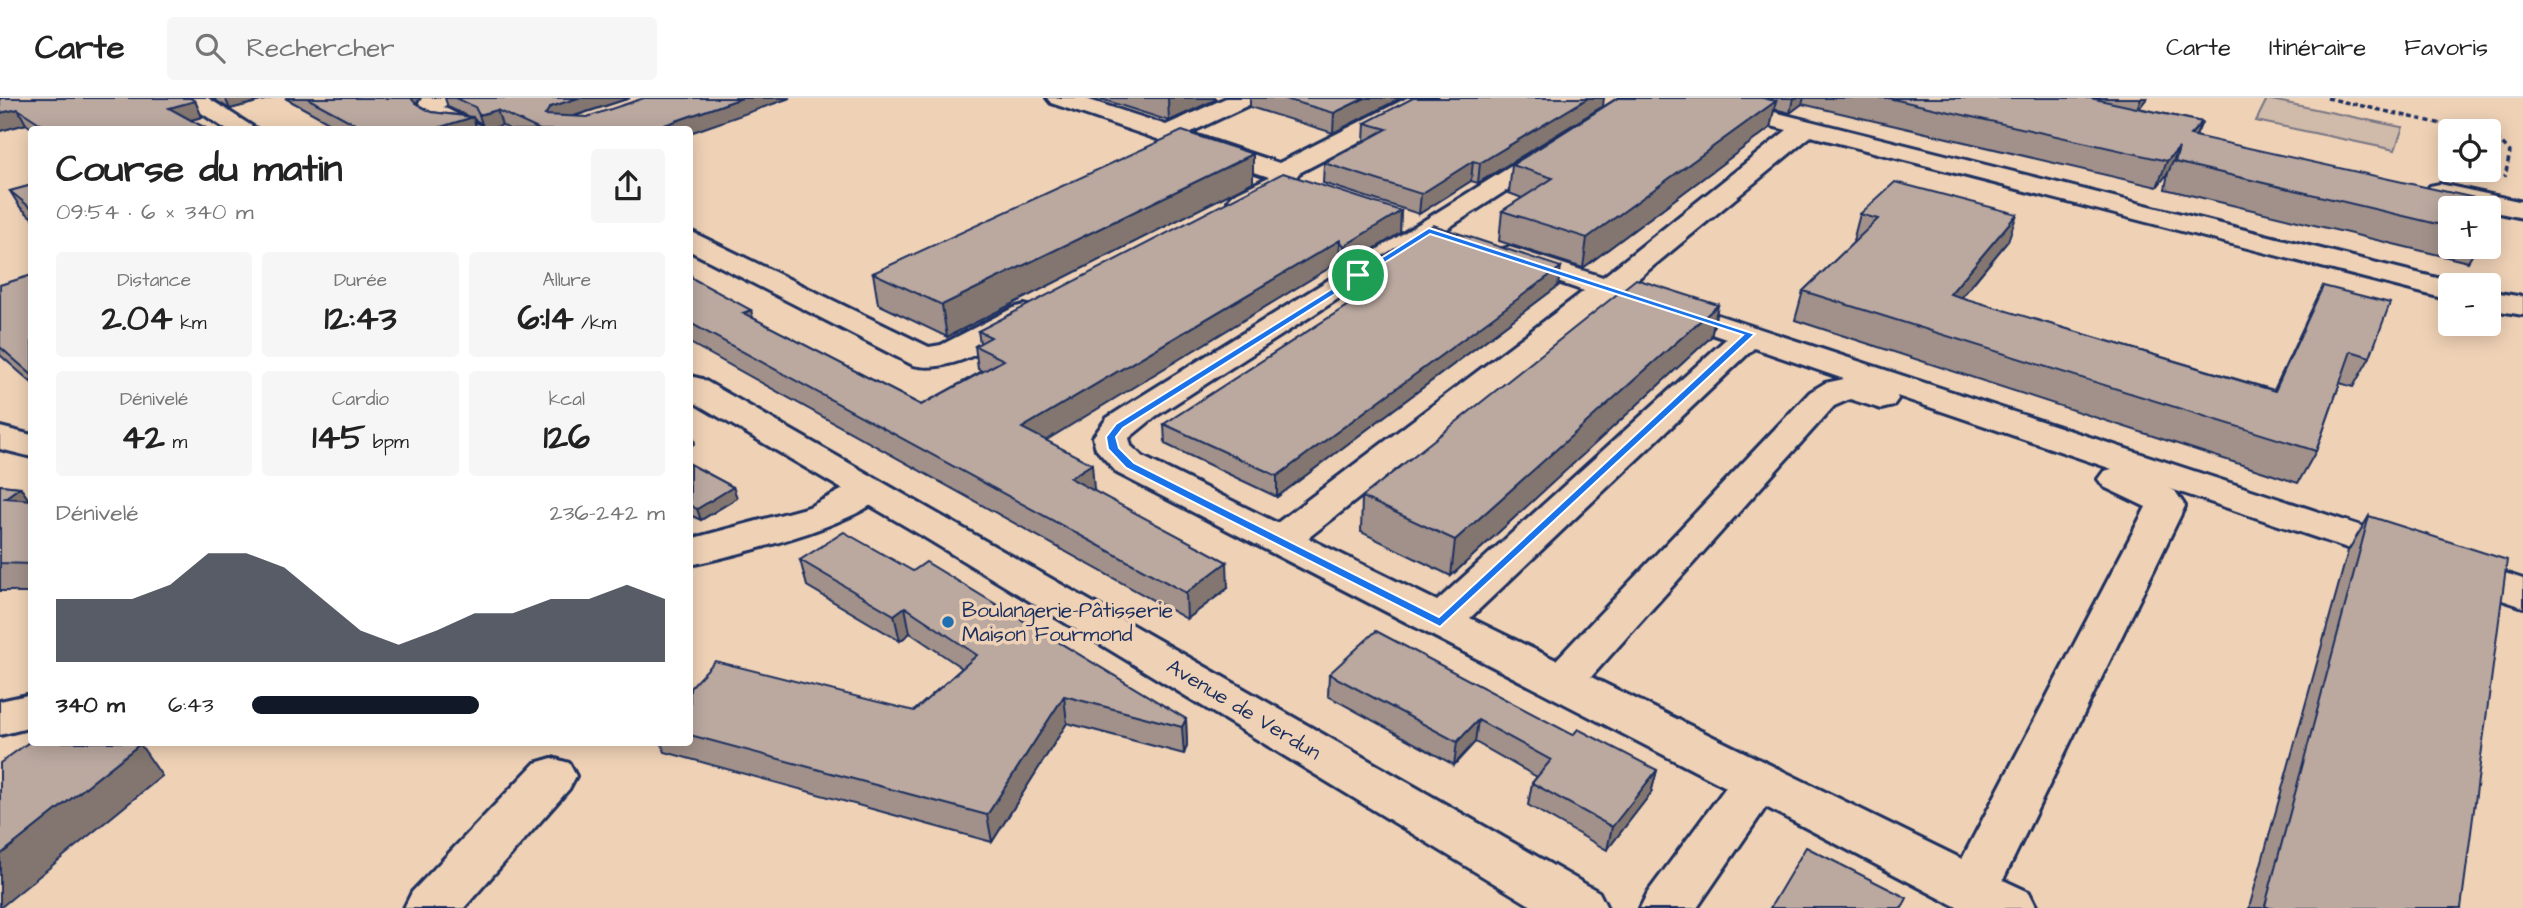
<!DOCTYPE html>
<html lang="fr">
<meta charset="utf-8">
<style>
:root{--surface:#fff;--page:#f6f6f6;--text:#222;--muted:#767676;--line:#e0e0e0;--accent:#111827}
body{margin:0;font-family:"Architects Daughter",sans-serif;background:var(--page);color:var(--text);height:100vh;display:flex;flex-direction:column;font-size:26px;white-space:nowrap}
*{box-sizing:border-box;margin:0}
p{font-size:23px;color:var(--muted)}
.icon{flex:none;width:38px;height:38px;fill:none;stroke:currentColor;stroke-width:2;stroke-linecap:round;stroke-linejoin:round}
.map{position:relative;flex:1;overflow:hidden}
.details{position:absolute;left:28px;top:28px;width:665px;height:620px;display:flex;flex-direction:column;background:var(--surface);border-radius:7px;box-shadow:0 4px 18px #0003}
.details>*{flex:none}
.fabs{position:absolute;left:2438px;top:21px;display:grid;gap:14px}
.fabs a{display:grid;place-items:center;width:63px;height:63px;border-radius:7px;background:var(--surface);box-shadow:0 4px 18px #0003;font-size:35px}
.pin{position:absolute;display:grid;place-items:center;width:60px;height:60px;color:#fff;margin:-30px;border:4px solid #fff;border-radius:50%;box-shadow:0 2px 7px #0007}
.round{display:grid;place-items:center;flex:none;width:74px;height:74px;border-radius:7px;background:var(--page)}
.headline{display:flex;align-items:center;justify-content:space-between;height:119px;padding:0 28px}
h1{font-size:38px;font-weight:700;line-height:52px}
.figures{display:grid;grid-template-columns:repeat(3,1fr);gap:10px;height:119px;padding:7px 28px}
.figures div{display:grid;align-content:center;border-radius:7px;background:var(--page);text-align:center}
.figures b{font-size:35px;font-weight:700}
.figures small{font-size:19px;font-weight:400}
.figures p{font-size:19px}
.chart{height:196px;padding:14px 28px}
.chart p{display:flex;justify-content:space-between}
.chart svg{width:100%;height:126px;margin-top:7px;fill:var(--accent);opacity:.7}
ul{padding:0 28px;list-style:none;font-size:23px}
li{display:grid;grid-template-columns:112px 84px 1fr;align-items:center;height:52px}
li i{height:18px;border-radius:9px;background:var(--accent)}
header{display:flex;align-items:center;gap:42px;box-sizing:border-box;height:98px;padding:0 35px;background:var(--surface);border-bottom:2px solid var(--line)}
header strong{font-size:33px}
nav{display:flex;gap:38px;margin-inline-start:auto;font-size:24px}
.search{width:490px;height:63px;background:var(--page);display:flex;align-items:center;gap:18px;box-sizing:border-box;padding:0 24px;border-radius:7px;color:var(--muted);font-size:26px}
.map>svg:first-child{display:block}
</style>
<header>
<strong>Carte</strong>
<div class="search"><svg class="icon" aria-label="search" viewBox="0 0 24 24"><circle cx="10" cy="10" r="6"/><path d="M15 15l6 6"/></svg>Rechercher</div>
<nav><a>Carte</a><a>Itinéraire</a><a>Favoris</a></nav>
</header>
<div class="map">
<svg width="2523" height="810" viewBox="0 0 2523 810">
<rect width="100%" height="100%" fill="#efd2b6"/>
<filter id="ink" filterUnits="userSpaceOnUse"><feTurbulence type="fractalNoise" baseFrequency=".0143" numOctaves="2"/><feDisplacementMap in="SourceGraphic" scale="14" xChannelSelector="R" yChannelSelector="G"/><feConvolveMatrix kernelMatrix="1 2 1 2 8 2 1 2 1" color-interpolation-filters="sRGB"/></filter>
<g filter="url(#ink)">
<!-- green -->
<polygon fill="#d0baa9" stroke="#767484" stroke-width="2" points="2267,1 2401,29 2403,29 2395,52 2256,23"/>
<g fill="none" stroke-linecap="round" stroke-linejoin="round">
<defs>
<g id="minor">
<path d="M422,0H457L443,9L479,27L482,32C460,32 430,32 416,11Z"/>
<path d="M1047,0H1083L1166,27L1226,0H1257L1253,5L1189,35L1279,65L1407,0H1437L1433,5L1299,75C1288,94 1255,114 1232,109L1228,103L1232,97L1269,79L1051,5Z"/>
<path d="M1621,0H1650L1156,318L1129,340L1131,348L1143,359L1277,425L1584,193L1499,164L1494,158L1499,152L1509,149L1519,152L1603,179L1787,32L1681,5L1677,0H1718L2461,186L2450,187V202L1811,38L1629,188L2523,481V509L2168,390L2175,393L2185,408L2003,782L2029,794L2037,810H1961L1953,807L1766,709L1697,810H1640L1648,794L1726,689L1117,375L1096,351L1093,339L1107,320L1132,304ZM1611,202L1726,241L1437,503L1308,440ZM1754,250L1844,281L1825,285L1810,294L1556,562L1470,520ZM1897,298L2112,371L2104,373L2098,381L2104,389L2146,409L1962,761L1591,579L1834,308L1850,301L1881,311L1893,308L1898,301Z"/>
<polygon points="2440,86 2523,104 2523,120 2430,100 2426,94 2430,88"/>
<path d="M690,133L929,249L941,247L1013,210L1024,207L1035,210L1040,217L1035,224C1000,242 955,277 913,267L690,153Z"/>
<polygon points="2488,193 2523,199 2523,217 2488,211"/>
<polygon points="0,329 32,337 32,359 0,351"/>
<path d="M868,382L881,385L887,393C864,426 732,458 690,467V441L809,409L855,385Z"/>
<polygon points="32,596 32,629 0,637 0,603"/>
<polygon points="552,660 569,665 576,678 569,691 464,810 404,810 412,794 535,665"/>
</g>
<g id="major">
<polygon points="179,0 208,0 258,32 227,32"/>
<polygon points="690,278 702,281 1599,794 1607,810 1535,810 924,439 690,302"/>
</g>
</defs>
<!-- minor casing -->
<use href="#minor" stroke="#1b2f5e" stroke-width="6"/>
<!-- major casing -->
<use href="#major" stroke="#1b2f5e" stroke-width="6"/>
<!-- path -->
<g stroke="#1b2f5e" stroke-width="3.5" stroke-dasharray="5 3.5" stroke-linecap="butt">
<polyline points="2327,0 2473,33"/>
<polyline points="2488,39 2498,42 2510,54 2505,79"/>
</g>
<!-- minor -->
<use href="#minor" fill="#efd2b6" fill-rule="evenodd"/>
<!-- major -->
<use href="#major" fill="#efd2b6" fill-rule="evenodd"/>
</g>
<!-- wall -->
<g fill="#a1918a" stroke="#1b2f5e" stroke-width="2">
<polygon points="0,0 195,3 202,19 190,22 209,32 34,32 26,26 0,33"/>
<polygon points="212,0 272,0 230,11"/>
<polygon points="285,0 420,0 417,6 431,14 467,18 448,9 445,0 630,0 575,18 690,32 511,32 502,27 488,32 484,32 480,25 474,21 477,32 343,32"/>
<polygon points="1098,0 1215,0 1215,2 1169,23"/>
<polygon points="1250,0 1401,0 1333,35 1250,9"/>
<polygon points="1618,0 2147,0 2139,10 2202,24 2196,38 2450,110 2450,149 2477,149 2468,164 2165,91 2168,75 2157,89 1802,6 1790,15 1774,11 1770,30 1583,170 1499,143 1502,113 1522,100 1509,95 1512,67"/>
<polygon points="1603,8 1478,85 1471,83 1419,116 1323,85 1324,65 1364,43 1365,25"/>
<polygon points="1253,56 1253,84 947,239 878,206 873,175"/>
<polygon points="32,87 32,120 20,109 10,93"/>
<polygon points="1401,113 1400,135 1343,170 1339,164 1045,342 1094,391 1093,392 1228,490 1187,521 690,245 690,175 693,181 753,220 921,307 982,273 978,271 975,248 980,245 978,233"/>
<polygon points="1860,116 2008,143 1961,200 2274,292 2309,217 2323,188 2370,259 2353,289 2340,285 2316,353 2298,385 1795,222 1803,193 1854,144 1853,143"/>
<polygon points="1358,174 1558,188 1277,399 1165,346 1164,326 1361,199 1357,193"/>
<polygon points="32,177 32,285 0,257 0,187"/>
<polygon points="1718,207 1711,239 1451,478 1361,434 1362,399"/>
<polygon points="690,366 733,389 737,400 701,422 690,417"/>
<polygon points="0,387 20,389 29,402 32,402 32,495 17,495 16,493 0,493"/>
<polygon points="2369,418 2461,810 2249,810 2348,453"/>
<polygon points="800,462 913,473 1186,621 1187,647 1184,656 1067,625 992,744 665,654 661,644 690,644 690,590 914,613 962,570 910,535 900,543 807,488"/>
<polygon points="1329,576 1573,637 1657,672 1651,695 1607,752 1528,707 1532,685 1537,679 1475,644 1454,667 1328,598"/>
</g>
<!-- shaded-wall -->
<g fill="#837670" stroke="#1b2f5e" stroke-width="2">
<polygon points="225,0 272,0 230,11"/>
<polygon points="409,0 420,0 413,11"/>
<polygon points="578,0 630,0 555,24 545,17 550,9"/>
<polygon points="742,0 790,0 690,35 690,32 650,32"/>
<polygon points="1169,0 1215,0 1215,2 1169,23 1168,1"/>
<polygon points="1365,0 1401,0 1333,35 1334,15"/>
<polygon points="1588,0 1604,0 1603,8 1478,85 1480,65"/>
<polygon points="1793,0 1804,0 1802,6 1790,15"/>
<polygon points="2141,0 2147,0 2135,16"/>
<polygon points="195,3 202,19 176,26 169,10"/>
<polygon points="1776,3 1770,30 1583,170 1587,140"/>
<polygon points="18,11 26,26 0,33 0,15"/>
<polygon points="497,12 502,27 488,32 484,32 479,17"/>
<polygon points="473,19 477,32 431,32"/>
<polygon points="2202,24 2191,49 2190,37"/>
<polygon points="2179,50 2168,75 2157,89 2167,63"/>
<polygon points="1253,56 1253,84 947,239 942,207"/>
<polygon points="1473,63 1471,83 1419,116 1421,96"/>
<polygon points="1401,113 1400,135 1343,170 1344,148"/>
<polygon points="2017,116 2008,143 1940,225 1950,196"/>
<polygon points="1340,142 1339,164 1025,355 1022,330"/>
<polygon points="1561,169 1558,188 1277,399 1277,378"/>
<polygon points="1718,207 1711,239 1451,478 1455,442"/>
<polygon points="751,212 757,235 743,215"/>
<polygon points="692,335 695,345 690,349 690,336"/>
<polygon points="1092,366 1094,391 1073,406 1070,380"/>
<polygon points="20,389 32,406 5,400"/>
<polygon points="733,389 737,400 701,422 697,411"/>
<polygon points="1227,464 1228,490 1187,521 1186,495"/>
<polygon points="905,509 910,535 900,543 894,517"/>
<polygon points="1064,598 1067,625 992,744 987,717"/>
<polygon points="1186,621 1187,647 1184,656 1182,629"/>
<polygon points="1478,622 1475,644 1454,667 1457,644"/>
<polygon points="140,646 162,678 0,810 0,757"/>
<polygon points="1657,672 1651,695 1607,752 1612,729"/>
</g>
<!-- building -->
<g fill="#bba9a0" stroke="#1b2f5e" stroke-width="2">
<polygon points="0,0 190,0 195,3 169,10 209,32 50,32 18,11 0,15"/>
<polygon points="307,0 411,0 415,5 431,14 473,19 431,32 366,32"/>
<polygon points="456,0 578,0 550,9 545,17 587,19 644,0 742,0 650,32 540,32 497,12 479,17 475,9"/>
<polygon points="1282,0 1365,0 1334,15"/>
<polygon points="1413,0 1588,0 1480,65 1473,63 1421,96 1324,65 1387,31 1365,25"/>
<polygon points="1618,0 1762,0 1776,3 1587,140 1502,113 1553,80 1512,67"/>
<polygon points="1888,0 2090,0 2202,24 2190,37 2493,104 2488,120 2488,110 2450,110 2450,129 2175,64 2179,50 2167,63"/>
<polygon points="1182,33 1253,56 942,207 873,175"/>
<polygon points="1283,75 1401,113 1344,148 1340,142 1022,330 1092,366 1070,380 1227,464 1186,495 690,225 690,179 751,212 743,215 921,307 1004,262 975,248 991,239 978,233"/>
<polygon points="1895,84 2017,116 1950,196 2275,293 2323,188 2390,205 2370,259 2351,253 2316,353 1803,193 1878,121 1860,116"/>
<polygon points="32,87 32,111 10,93"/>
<polygon points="1433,127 1561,169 1277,378 1164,326 1370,193 1358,174"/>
<polygon points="32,177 32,277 0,249 0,187"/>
<polygon points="1636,181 1718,207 1455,442 1362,399"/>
<polygon points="690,366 733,389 697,411 690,407"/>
<polygon points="0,387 20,389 5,400 32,402 32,466 0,465"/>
<polygon points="2369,418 2507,462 2461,810 2270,810 2265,808"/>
<polygon points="844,434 913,473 926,464 1186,621 1182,629 1064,598 987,717 690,637 690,590 715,563 914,613 977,557 905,509 894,517 800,462"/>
<polygon points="1376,533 1573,637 1578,631 1657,672 1612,729 1532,685 1551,662 1478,622 1457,644 1329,576"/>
<polygon points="32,642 32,644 132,644 140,646 0,757 0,665"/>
<polygon points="1806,749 1907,800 1902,810 1770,810"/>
</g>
</g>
<!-- route -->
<path fill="#1a73e8" stroke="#fff" stroke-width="2" fill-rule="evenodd" d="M1429,130L1755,236L1440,529L1126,370L1108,351L1106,339L1116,326ZM1430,136L1743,237L1439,519L1134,365L1119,350L1116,339L1123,330Z"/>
<!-- markers -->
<circle fill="#1f6fb2" stroke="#efd2b6" stroke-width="2.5" cx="948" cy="524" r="7"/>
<g text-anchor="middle" stroke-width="7" stroke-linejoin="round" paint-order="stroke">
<!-- poi labels -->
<g font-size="21" fill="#1b2f5e" stroke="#efd2b6" text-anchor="start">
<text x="962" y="519">Boulangerie-Pâtisserie<tspan x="962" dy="24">Maison Fourmond</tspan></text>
</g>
<!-- street labels -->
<g font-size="21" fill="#1b2f5e" stroke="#efd2b6">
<text transform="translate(1244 611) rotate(31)" y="7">Avenue de Verdun</text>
</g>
</g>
</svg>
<div class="fabs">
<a><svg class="icon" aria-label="locate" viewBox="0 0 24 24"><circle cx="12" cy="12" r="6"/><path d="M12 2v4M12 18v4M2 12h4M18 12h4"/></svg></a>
<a>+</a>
<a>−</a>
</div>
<div class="pin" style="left:1358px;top:177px;background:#1e9e55"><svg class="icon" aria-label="arrive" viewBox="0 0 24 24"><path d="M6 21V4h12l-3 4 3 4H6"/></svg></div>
<section class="details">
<div class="headline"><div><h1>Course du matin</h1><p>09:54 · 6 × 340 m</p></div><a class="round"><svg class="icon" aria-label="share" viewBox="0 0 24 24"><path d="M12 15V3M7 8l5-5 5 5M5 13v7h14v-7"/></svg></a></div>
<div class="figures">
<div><p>Distance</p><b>2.04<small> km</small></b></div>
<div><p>Durée</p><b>12:43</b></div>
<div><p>Allure</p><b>6:14<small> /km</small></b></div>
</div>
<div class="figures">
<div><p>Dénivelé</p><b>42<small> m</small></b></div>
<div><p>Cardio</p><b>145<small> bpm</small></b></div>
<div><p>kcal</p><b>126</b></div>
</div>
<div class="chart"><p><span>Dénivelé</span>236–242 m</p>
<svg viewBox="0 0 160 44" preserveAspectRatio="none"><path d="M0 44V22L10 22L20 22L30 17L40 6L50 6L60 11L70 22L80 33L90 38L100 33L110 27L120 27L130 22L140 22L150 17L160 22V44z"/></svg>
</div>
<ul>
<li><b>340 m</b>6:43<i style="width:55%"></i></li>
</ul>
</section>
</div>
